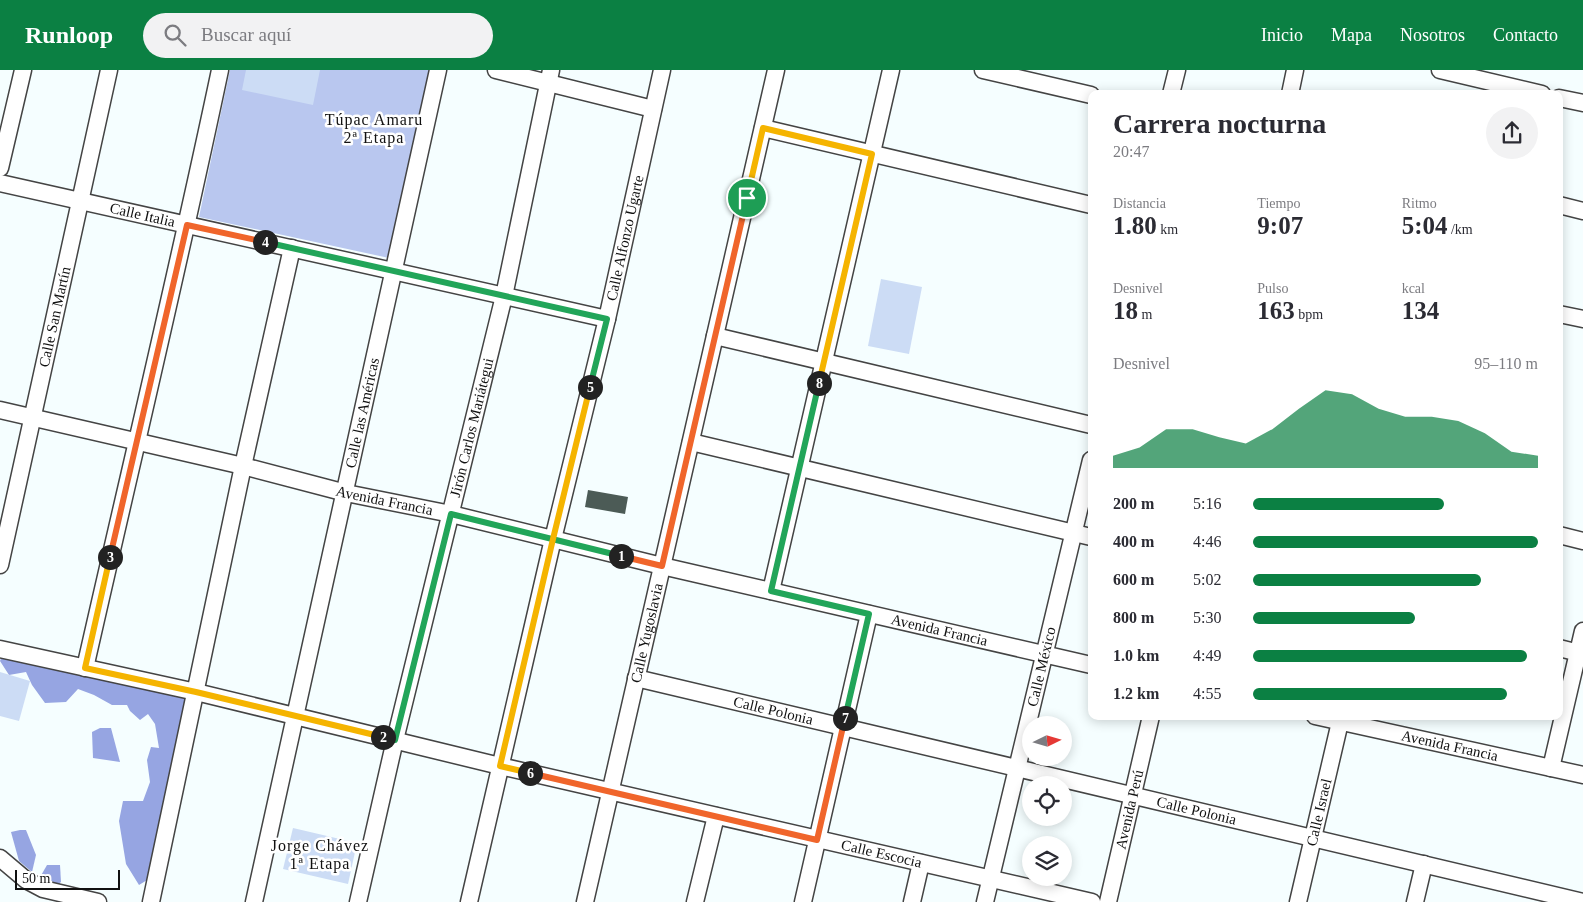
<!DOCTYPE html>
<html lang="es">
<meta charset="utf-8">
<style>
:root{--surface:#fff;--page:#f2f2f3;--text:#2b2b33;--muted:#7c7c81;--accent:#0b8043}
body{margin:0;font-family:"Times New Roman",serif;background:var(--page);color:var(--text);height:100vh;display:flex;flex-direction:column;font-size:19px;white-space:nowrap}
*{box-sizing:border-box;margin:0}
p{font-size:16px;color:var(--muted)}
.icon{flex:none;width:28px;height:28px;fill:none;stroke:currentColor;stroke-width:2;stroke-linecap:round;stroke-linejoin:round}
.map{position:relative;flex:1;overflow:hidden}
.details{position:absolute;left:1088px;top:20px;width:475px;height:630px;display:flex;flex-direction:column;background:var(--surface);border-radius:10px;box-shadow:0 2px 12px #0003}
.details>*{flex:none}
.needle{width:32px;rotate:85deg}
.tools{position:absolute;left:1022px;top:646px;display:grid;gap:10px}
.tools a{display:grid;place-items:center;width:50px;height:50px;border-radius:50%;background:var(--surface);box-shadow:0 2px 12px #0003;font-size:25px}
.scale{position:absolute;left:15px;bottom:12px;width:105px;box-sizing:border-box;padding-left:5px;border:2px solid #111;border-top:0;font-size:14px;line-height:18px;white-space:nowrap;color:#111;-webkit-text-stroke:4px #fff;paint-order:stroke}
.pin{position:absolute;display:grid;place-items:center;width:42px;height:42px;color:#fff;margin:-21px;border:2px solid #fff;border-radius:50%;box-shadow:0 1px 5px #0007}
.km{position:absolute;width:25px;height:25px;margin:-12px;border-radius:50%;background:#222;color:#fff;font-size:14px;line-height:25px;text-align:center}
.round{display:grid;place-items:center;flex:none;width:52px;height:52px;border-radius:26px;background:var(--page)}
.overview{display:flex;align-items:center;justify-content:space-between;height:85px;padding:0 25px}
h1{font-size:28px;font-weight:800;line-height:38px}
.stats{display:grid;grid-template-columns:repeat(3,1fr);gap:8px;height:85px;padding:5px 25px}
.stats div{display:grid;align-content:center}
.stats b{font-size:25px;font-weight:800}
.stats small{font-size:14px;font-weight:400}
.stats p{font-size:14px}
.chart{height:140px;padding:10px 25px}
.chart p{display:flex;justify-content:space-between}
.chart svg{width:100%;height:90px;margin-top:5px;fill:var(--accent);opacity:.7}
ul{padding:0 25px;list-style:none;font-size:16px}
li{display:grid;grid-template-columns:80px 60px 1fr;align-items:center;height:38px}
li i{height:12px;border-radius:6px;background:var(--accent)}
header{display:flex;align-items:center;gap:30px;box-sizing:border-box;height:70px;padding:0 25px;background:var(--accent);color:#fff}
header strong{font-size:24px}
nav{display:flex;gap:28px;margin-inline-start:auto;font-size:18px}
.search{width:350px;height:45px;background:var(--page);display:flex;align-items:center;gap:12px;box-sizing:border-box;padding:0 18px;border-radius:28px;color:var(--muted);font-size:19px}
.map>svg:first-child{display:block}
</style>
<header>
<strong>Runloop</strong>
<div class="search"><svg class="icon" aria-label="search" viewBox="0 0 24 24"><circle cx="10" cy="10" r="6"/><path d="M15 15l6 6"/></svg>Buscar aquí</div>
<nav><a>Inicio</a><a>Mapa</a><a>Nosotros</a><a>Contacto</a></nav>
</header>
<div class="map">
<svg width="1583" height="832" viewBox="0 0 1583 832">
<rect width="100%" height="100%" fill="#f5feff"/>
<!-- green -->
<polygon fill="#b9c7ef" points="230,0 429,0 389,188 199,147"/>
<!-- forest -->
<g fill="#96a5e2">
<polygon points="3,583 196,622 152,807 139,815 126,794 119,751 123,731 143,731 150,712 147,690 151,677 159,678 155,654 148,644 140,650 130,641 127,635 112,635 94,625 78,619 66,632 45,633 32,615 26,602 9,605 0,591"/>
<polygon points="100,658 111,658 120,692 93,688 92,662"/>
<polygon points="20,760 26,760 36,785 32,802 19,791 11,762"/>
<polygon points="47,795 60,795 61,812 56,816 39,809"/>
</g>
<!-- pitch -->
<g fill="#ccdcf5">
<polygon points="246,0 320,0 313,35 242,20"/>
<polygon points="881,209 922,217 909,284 868,276"/>
<polygon points="0,602 30,611 19,651 0,646"/>
<polygon points="293,758 357,773 348,814 283,799"/>
</g>
<!-- building -->
<polygon fill="#4c5b56" points="588,420 628,427 625,444 585,437"/>
<g fill="none" stroke-linecap="round" stroke-linejoin="round">
<defs>
<g id="minor">
<polyline points="496,0 653,39"/>
<polyline points="983,0 1091,25"/>
<polyline points="1440,0 1542,24"/>
<polyline points="1171,24 1177,0"/>
<polyline points="1290,24 1295,0"/>
<polyline points="1559,28 1583,33"/>
<polyline points="763,58 1091,135"/>
<polyline points="0,98 23,0"/>
<path id="s1" d="M0,113L607,249"/>
<polyline points="1559,135 1583,141"/>
<polyline points="1559,244 1583,249"/>
<polyline points="715,266 1091,355"/>
<path id="s2" d="M0,340L243,396L346,423L451,444L662,496L1091,595"/>
<polyline points="691,372 1091,467"/>
<polyline points="1559,465 1583,471"/>
<path id="s3" d="M0,495L109,0"/>
<polyline points="771,521 891,0"/>
<polyline points="1559,578 1583,584"/>
<path id="s4" d="M0,579L196,622L500,696L1092,832"/>
<path d="M85,598C130,399 178,200 220,0"/>
<path id="s5" d="M636,608L1583,832"/>
<path id="s6" d="M1315,646L1583,705"/>
<polyline points="1551,698 1583,561"/>
<polyline points="0,788 26,810 43,819 98,832"/>
<polyline points="151,832 243,396 292,178"/>
<path id="s7" d="M254,832L438,0"/>
<path id="s8" d="M358,832L395,670L504,226L551,0"/>
<path id="s9" d="M469,832L553,469L607,249L662,0"/>
<path id="s10" d="M585,832L776,0"/>
<polyline points="695,832 716,746"/>
<polyline points="803,832 869,544"/>
<polyline points="912,832 921,793"/>
<path id="s11" d="M985,832L1091,390"/>
<path id="s12" d="M1108,832L1151,646"/>
<path id="s13" d="M1298,832L1340,652"/>
<polyline points="1415,832 1424,794"/>
</g>
</defs>
<!-- minor casing -->
<use href="#minor" stroke="#444" stroke-width="19"/>
<!-- minor -->
<use href="#minor" stroke="#fff" stroke-width="16"/>
</g>
<g fill="none" stroke-linecap="round" stroke-linejoin="round">
<defs>
<polyline id="split-1" points="621,486 662,496 747,128"/>
<polyline id="split-2" points="383,667 395,670 451,444 621,486"/>
<polyline id="split-3" points="110,487 85,598 196,622 383,667"/>
<polyline id="split-4" points="110,487 187,155 265,172"/>
<polyline id="split-5" points="265,172 607,249 590,317"/>
<polyline id="split-6" points="530,703 500,696 553,469 590,317"/>
<polyline id="split-7" points="530,703 817,770 845,648"/>
<polyline id="split-8" points="819,313 771,521 869,544 845,648"/>
<polyline id="split-9" points="747,128 763,58 872,84 819,313"/>
</defs>
<!-- split-1 casing -->
<use href="#split-1" stroke="#fff" stroke-width="10"/>
<!-- split-2 casing -->
<use href="#split-2" stroke="#fff" stroke-width="10"/>
<!-- split-3 casing -->
<use href="#split-3" stroke="#fff" stroke-width="10"/>
<!-- split-4 casing -->
<use href="#split-4" stroke="#fff" stroke-width="10"/>
<!-- split-5 casing -->
<use href="#split-5" stroke="#fff" stroke-width="10"/>
<!-- split-6 casing -->
<use href="#split-6" stroke="#fff" stroke-width="10"/>
<!-- split-7 casing -->
<use href="#split-7" stroke="#fff" stroke-width="10"/>
<!-- split-8 casing -->
<use href="#split-8" stroke="#fff" stroke-width="10"/>
<!-- split-9 casing -->
<use href="#split-9" stroke="#fff" stroke-width="10"/>
<!-- split-1 -->
<use href="#split-1" stroke="#f0652b" stroke-width="6"/>
<!-- split-2 -->
<use href="#split-2" stroke="#22a559" stroke-width="6"/>
<!-- split-3 -->
<use href="#split-3" stroke="#f5b400" stroke-width="6"/>
<!-- split-4 -->
<use href="#split-4" stroke="#f0652b" stroke-width="6"/>
<!-- split-5 -->
<use href="#split-5" stroke="#22a559" stroke-width="6"/>
<!-- split-6 -->
<use href="#split-6" stroke="#f5b400" stroke-width="6"/>
<!-- split-7 -->
<use href="#split-7" stroke="#f0652b" stroke-width="6"/>
<!-- split-8 -->
<use href="#split-8" stroke="#22a559" stroke-width="6"/>
<!-- split-9 -->
<use href="#split-9" stroke="#f5b400" stroke-width="6"/>
</g>
<g text-anchor="middle" stroke-width="5" stroke-linejoin="round" paint-order="stroke">
<!-- street labels -->
<g font-size="15" fill="#111" stroke="#fff">
<text dy="5" stroke="none"><textPath href="#s1" startOffset="146">Calle Italia</textPath></text>
<text dy="5" stroke="none"><textPath href="#s9" startOffset="682">Calle Alfonzo Ugarte</textPath></text>
<text dy="5" stroke="none"><textPath href="#s3" startOffset="254">Calle San Martín</textPath></text>
<text dy="5" stroke="none"><textPath href="#s7" startOffset="501">Calle las Américas</textPath></text>
<text dy="5" stroke="none"><textPath href="#s8" startOffset="488">Jirón Carlos Mariátegui</textPath></text>
<text dy="5" stroke="none"><textPath href="#s2" startOffset="395">Avenida Francia</textPath></text>
<text dy="5" stroke="none"><textPath href="#s2" startOffset="965">Avenida Francia</textPath></text>
<text dy="5" stroke="none"><textPath href="#s10" startOffset="276">Calle Yugoslavia</textPath></text>
<text dy="5" stroke="none"><textPath href="#s11" startOffset="242">Calle México</textPath></text>
<text dy="5" stroke="none"><textPath href="#s5" startOffset="141">Calle Polonia</textPath></text>
<text dy="5" stroke="none"><textPath href="#s6" startOffset="138">Avenida Francia</textPath></text>
<text dy="5" stroke="none"><textPath href="#s12" startOffset="95">Avenida Perú</textPath></text>
<text dy="5" stroke="none"><textPath href="#s5" startOffset="576">Calle Polonia</textPath></text>
<text dy="5" stroke="none"><textPath href="#s13" startOffset="92">Calle Israel</textPath></text>
<text dy="5" stroke="none"><textPath href="#s4" startOffset="905">Calle Escocia</textPath></text>
</g>
<!-- neighbourhood labels -->
<g font-size="16" letter-spacing="1" fill="#111" stroke="#fff">
<text x="374" y="55">Túpac Amaru<tspan x="374" dy="18">2ª Etapa</tspan></text>
<text x="320" y="781">Jorge Chávez<tspan x="320" dy="18">1ª Etapa</tspan></text>
</g>
</g>
</svg>
<div class="tools">
<a><svg class="needle" viewBox="-14 -14 28 28"><path d="M0-13l5 13h-10z" fill="#e53935"/><path d="M0 13l5-13h-10z" fill="#7c7c81"/></svg></a>
<a><svg class="icon" aria-label="locate" viewBox="0 0 24 24"><circle cx="12" cy="12" r="6"/><path d="M12 2v4M12 18v4M2 12h4M18 12h4"/></svg></a>
<a><svg class="icon" aria-label="layers" viewBox="0 0 24 24"><path d="M12 4l9 5-9 5-9-5zM3 14l9 5 9-5"/></svg></a>
</div>
<div class="scale">50 m</div>
<div class="pin" style="left:747px;top:128px;background:#1e9e55"><svg class="icon" aria-label="arrive" viewBox="0 0 24 24"><path d="M6 21V4h12l-3 4 3 4H6"/></svg></div>
<b class="km" style="left:621px;top:486px">1</b>
<b class="km" style="left:383px;top:667px">2</b>
<b class="km" style="left:110px;top:487px">3</b>
<b class="km" style="left:265px;top:172px">4</b>
<b class="km" style="left:590px;top:317px">5</b>
<b class="km" style="left:530px;top:703px">6</b>
<b class="km" style="left:845px;top:648px">7</b>
<b class="km" style="left:819px;top:313px">8</b>
<section class="details">
<div class="overview"><div><h1>Carrera nocturna</h1><p>20:47</p></div><a class="round"><svg class="icon" aria-label="share" viewBox="0 0 24 24"><path d="M12 15V3M7 8l5-5 5 5M5 13v7h14v-7"/></svg></a></div>
<div class="stats">
<div><p>Distancia</p><b>1.80<small> km</small></b></div>
<div><p>Tiempo</p><b>9:07</b></div>
<div><p>Ritmo</p><b>5:04<small> /km</small></b></div>
</div>
<div class="stats">
<div><p>Desnivel</p><b>18<small> m</small></b></div>
<div><p>Pulso</p><b>163<small> bpm</small></b></div>
<div><p>kcal</p><b>134</b></div>
</div>
<div class="chart"><p><span>Desnivel</span>95–110 m</p>
<svg viewBox="0 0 160 44" preserveAspectRatio="none"><path d="M0 44V38L10 34L20 25L30 25L40 29L50 32L60 25L70 15L80 6L90 8L100 15L110 19L120 19L130 21L140 27L150 36L160 38V44z"/></svg>
</div>
<ul>
<li><b>200 m</b>5:16<i style="width:67%"></i></li>
<li><b>400 m</b>4:46<i style="width:100%"></i></li>
<li><b>600 m</b>5:02<i style="width:80%"></i></li>
<li><b>800 m</b>5:30<i style="width:57%"></i></li>
<li><b>1.0 km</b>4:49<i style="width:96%"></i></li>
<li><b>1.2 km</b>4:55<i style="width:89%"></i></li>
</ul>
</section>
</div>
